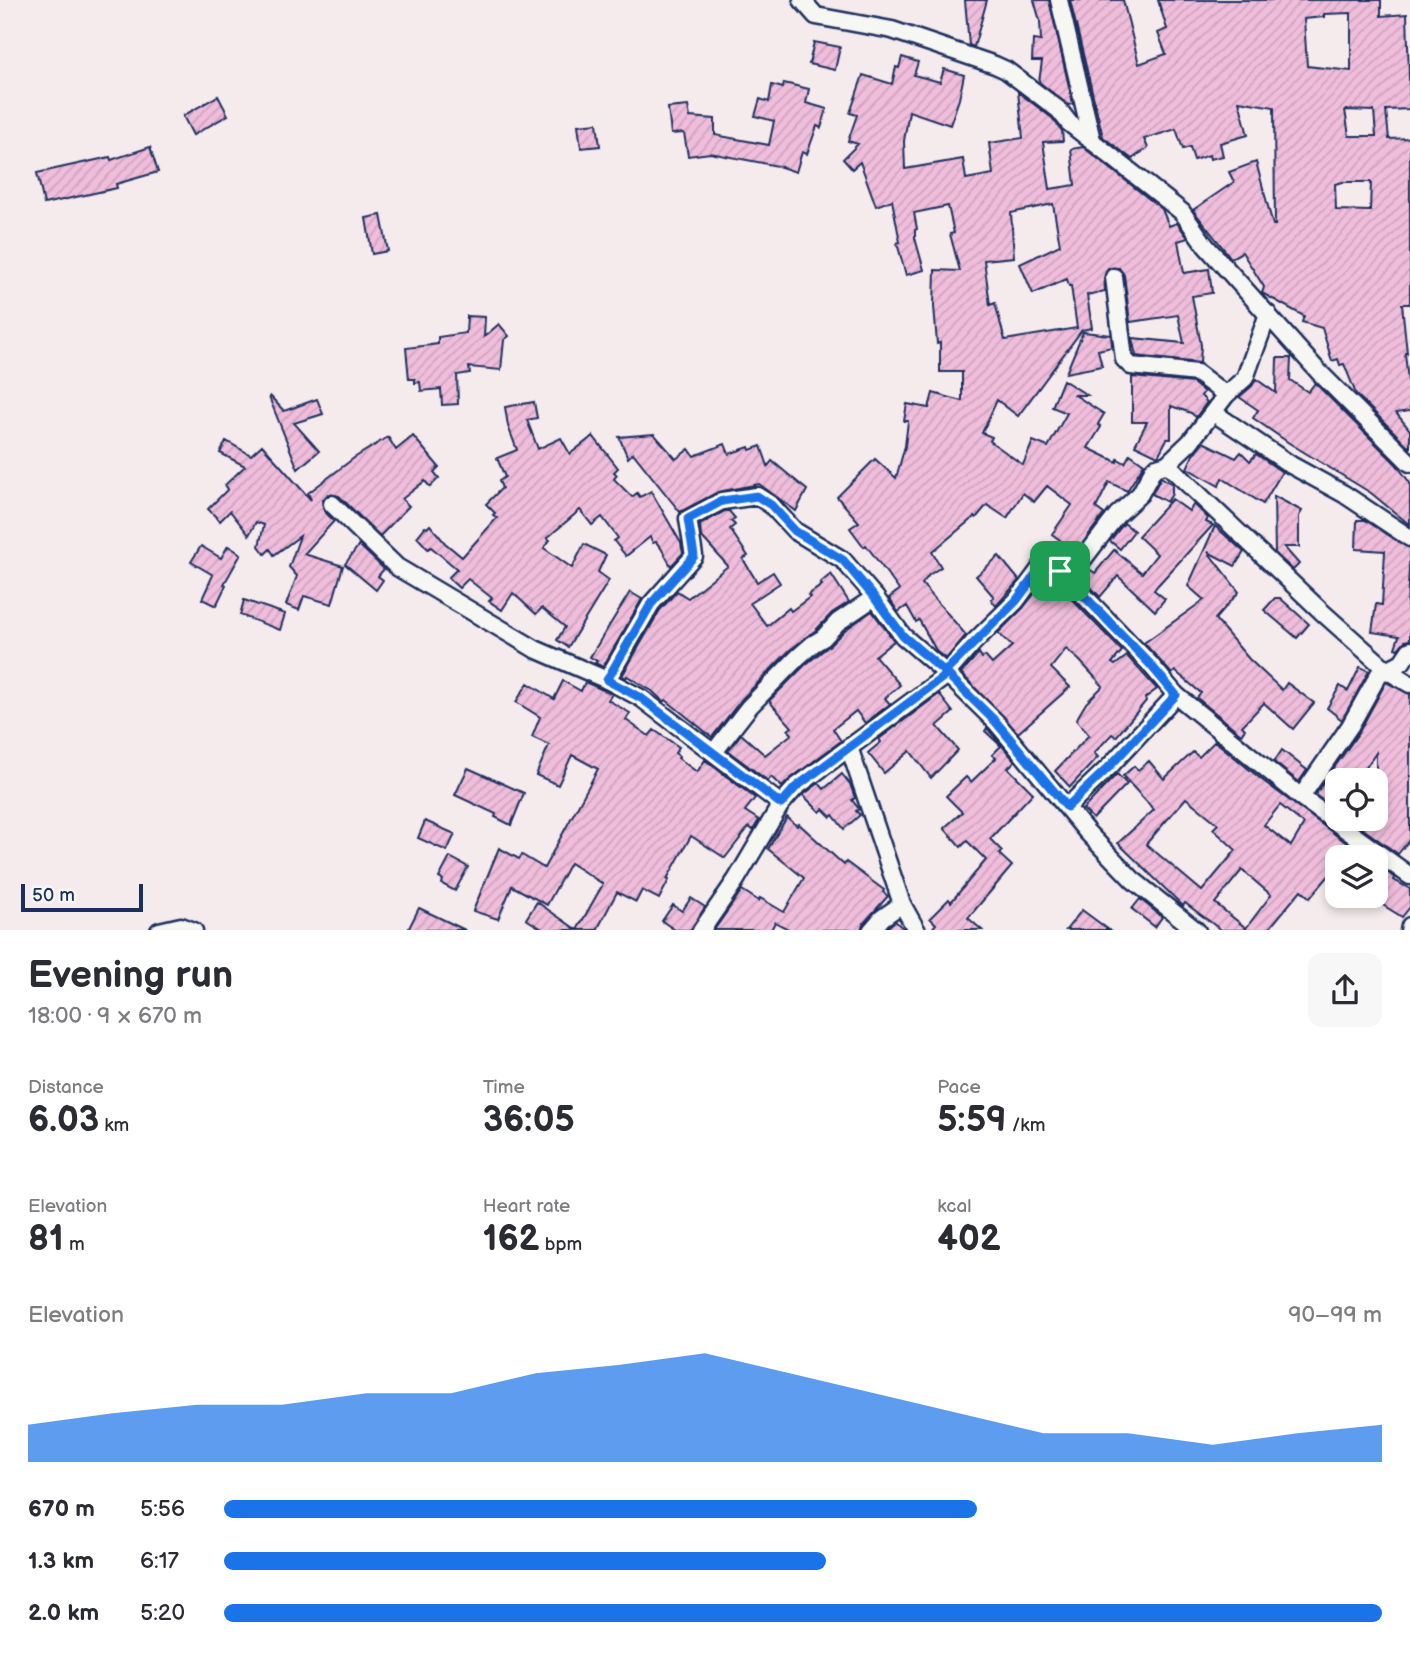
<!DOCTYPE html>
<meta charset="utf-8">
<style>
:root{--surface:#fff;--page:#f7f7f7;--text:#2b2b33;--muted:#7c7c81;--accent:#1a73e8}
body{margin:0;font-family:"Balsamiq Sans",sans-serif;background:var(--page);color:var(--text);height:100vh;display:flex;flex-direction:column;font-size:26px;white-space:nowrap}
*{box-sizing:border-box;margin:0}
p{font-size:23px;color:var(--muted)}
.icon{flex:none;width:38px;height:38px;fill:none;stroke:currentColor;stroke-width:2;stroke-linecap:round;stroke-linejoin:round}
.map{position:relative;height:930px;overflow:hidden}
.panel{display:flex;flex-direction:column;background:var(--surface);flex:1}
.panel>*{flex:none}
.fabs{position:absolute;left:1325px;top:768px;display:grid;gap:14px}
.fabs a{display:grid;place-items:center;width:63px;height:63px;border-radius:14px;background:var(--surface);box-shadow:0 4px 10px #0003;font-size:35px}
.scale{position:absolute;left:21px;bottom:18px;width:122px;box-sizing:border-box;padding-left:7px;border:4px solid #1b2f5e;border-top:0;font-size:19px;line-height:24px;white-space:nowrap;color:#1b2f5e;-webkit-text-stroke:5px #f6f6f2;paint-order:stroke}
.pin{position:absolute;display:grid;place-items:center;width:60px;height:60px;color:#fff;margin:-30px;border-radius:14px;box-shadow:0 4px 10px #0006}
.round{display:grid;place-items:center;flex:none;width:74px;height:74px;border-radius:14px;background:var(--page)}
.head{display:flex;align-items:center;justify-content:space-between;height:119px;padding:0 28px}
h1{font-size:38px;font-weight:700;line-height:52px}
.metrics{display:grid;grid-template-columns:repeat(3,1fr);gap:10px;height:119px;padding:7px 28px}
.metrics div{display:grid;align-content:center}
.metrics b{font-size:35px;font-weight:700}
.metrics small{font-size:19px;font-weight:400}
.metrics p{font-size:19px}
.chart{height:196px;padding:14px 28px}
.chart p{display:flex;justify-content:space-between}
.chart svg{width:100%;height:126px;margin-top:7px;fill:var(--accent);opacity:.7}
ul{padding:0 28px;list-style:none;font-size:23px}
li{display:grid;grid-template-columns:112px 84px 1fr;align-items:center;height:52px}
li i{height:18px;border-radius:9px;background:var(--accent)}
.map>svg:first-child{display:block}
</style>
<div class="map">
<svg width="1410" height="931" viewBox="0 0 1410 931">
<defs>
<pattern id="building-hatch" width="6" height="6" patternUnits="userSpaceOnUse" patternTransform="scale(1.75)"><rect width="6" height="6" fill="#f0bddb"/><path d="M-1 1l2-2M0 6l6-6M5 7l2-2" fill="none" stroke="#cda3be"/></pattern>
</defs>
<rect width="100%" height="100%" fill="#f5ebed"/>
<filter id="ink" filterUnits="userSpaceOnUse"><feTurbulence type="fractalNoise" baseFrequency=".0143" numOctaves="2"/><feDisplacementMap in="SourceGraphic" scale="14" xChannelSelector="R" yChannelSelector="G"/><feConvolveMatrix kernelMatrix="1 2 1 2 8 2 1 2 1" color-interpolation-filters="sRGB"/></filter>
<g filter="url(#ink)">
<!-- building -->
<g fill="url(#building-hatch)" stroke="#1b2f5e" stroke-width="2" fill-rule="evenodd">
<polygon points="965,0 987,0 974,47 969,45"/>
<polygon points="1034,0 1049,0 1073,104 1068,105 1039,82 1042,61 1032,61 1033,40 1041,41 1040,21"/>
<path d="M1070,0H1123L1139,64L1166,54L1158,33L1167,29L1158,0H1381V16L1407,14L1410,109L1386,110L1389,139L1410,138V304H1402L1407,353H1405L1408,381H1410V411L1396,413L1410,430V448L1356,394L1344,364L1340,365L1338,359L1332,361L1322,328L1302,322L1304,316L1262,293L1264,287L1242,252L1231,258L1193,210L1234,182L1229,172L1256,162L1273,225H1275L1274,107L1239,101L1248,135L1220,143L1223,156L1210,159L1209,155L1194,160L1190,147L1183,149L1176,129L1144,139L1148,148L1132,159L1103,137ZM1351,13V71L1307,66L1304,19L1324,17V14ZM1345,110L1374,111L1376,136H1349ZM1343,182H1371L1370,211L1336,210L1335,184Z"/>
<polygon points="814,42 840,47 835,70 809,64"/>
<path d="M902,57L918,62L914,75L940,82L944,69L964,75L959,99L950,125L909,111L904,141L905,169L963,159L966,179L993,174L989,143L1023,138L1018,92L1052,118L1062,131L1063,141L1043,142L1050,189L1075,185L1071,149L1083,147L1162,209L1169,226L1177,223L1188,238L1178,241L1184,273L1209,269L1212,293L1192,296L1201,345L1200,363L1136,356L1132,338L1184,343L1178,315L1130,322L1124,275L1119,268H1108L1104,278L1105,291L1087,295L1092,328L1082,330L1018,416L997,400L982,433L992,437L990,441L1023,465L1033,441L1048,447L1067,413L1052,407L1063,380L1087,395H1075L1104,414L1098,424L1101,427L1088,448L1117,462L1118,459L1125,463L1130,454L1144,464L1127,491L1109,482L1096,508L1104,514L1076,552L1052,534L1072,505L1047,486L1034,502L1023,493L1007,518L987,505L976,518L974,517L932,552L941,567L929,575L922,584L966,635L946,659L937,652L919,620L916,622L907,606L898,612L889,598L899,590L866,545L864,547L850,528L859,522L837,497L875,459L896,478L905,446L908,421H904L907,404L929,408L933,393L962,401V372H940V343L937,344L934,306L935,270L960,271L950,234L954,233L948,206L914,213L917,229L915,230V238L924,270L906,275L897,243L900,242L892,200L876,206L860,162L852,169L843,159L858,144L848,141L857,115L850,113L863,75L892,84L896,67L899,68ZM1053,204L1060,245L1020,264L1033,294L1067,279L1069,286H1071L1077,328L1005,340L995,303L990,305L984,260L1014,257L1011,213Z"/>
<polygon points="784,83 809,89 806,103 827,109 821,128 817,126 807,154 802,152 796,172 778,166 710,153 688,156 684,133 671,134 668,108 688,106 690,117 715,119 715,135 769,145 774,121 755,116 760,99 769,102 772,85 783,88"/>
<polygon points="218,96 228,115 193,135 183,116"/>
<polygon points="597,123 600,146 581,148 578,125"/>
<polygon points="150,147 158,172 116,184 117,188 44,204 37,173 110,157 111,160"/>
<polygon points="381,215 388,251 372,254 366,218"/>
<polygon points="467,316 485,317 484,337 499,324 509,336 504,340 501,370 469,367 470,373 457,375 458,404 442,405 441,389 421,391 420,382 415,383 415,379 409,379 406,348 438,344 438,337 466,333"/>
<polygon points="1083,332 1111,335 1112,347 1098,350 1102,366 1066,373"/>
<polygon points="1277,358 1291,358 1290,380 1308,392 1315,383 1396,464 1410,483 1410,525 1371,493 1289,443 1253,418 1258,410 1239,397 1252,386 1256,379 1276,393"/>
<polygon points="1132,377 1193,383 1204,392 1201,396 1207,402 1196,417 1191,413 1171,406 1171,439 1167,439 1158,456 1135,445 1147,422 1132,422"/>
<polygon points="270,396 284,411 317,399 323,414 294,423 319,451 298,469 269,397"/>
<polygon points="534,402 537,418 527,420 538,449 561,438 570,454 593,436 618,468 614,472 617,475 614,479 632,497 637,493 640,497 651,491 681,543 683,553 671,566 661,548 656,542 653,543 650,537 626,556 614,541 618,538 602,517 592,525 580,510 547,538 550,540 544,548 572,568 584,544 606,555 598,572 609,580 568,647 557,640 565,627 542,608 536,614 513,593 502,610 489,601 492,598 468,579 459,588 448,578 457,569 431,547 428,549 417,537 425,527 427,528 430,525 445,543 462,557 497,518 493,515 495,513 486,504 502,488 499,481 505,477 497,458 517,450 508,426 505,407"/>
<polygon points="654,434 676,459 689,449 694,456 725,444 729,454 749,447 750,450 761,446 768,466 772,461 807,490 796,511 759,484 718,492 680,512 633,453 628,458 619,437"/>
<polygon points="413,436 439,467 434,472 439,478 430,487 425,481 402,499 409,506 380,536 339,496 328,494 322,501 324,511 334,521 304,554 343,566 332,604 304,596 299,610 286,605 297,576 289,567 300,536 274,555 270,549 265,554 259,546 264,525 256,522 249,535 230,511 220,521 208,509 228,489 225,485 245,466 220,453 226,441 251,455 262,445 311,500 308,493 354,458 388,437 396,450"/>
<polygon points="1203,442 1236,458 1241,452 1250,461 1256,454 1282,472 1263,504 1222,478 1219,486 1187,468 1194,453"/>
<polygon points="1161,477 1172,484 1172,494 1167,502 1152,494"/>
<polygon points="1274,496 1302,511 1299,516 1299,547 1284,547 1299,564 1293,570 1275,553"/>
<polygon points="1172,499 1189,511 1194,504 1208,518 1206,522 1213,525 1158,585 1154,590 1165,599 1155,611 1118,576 1100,597 1082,578 1089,569 1095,573 1114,550 1142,573 1157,554 1138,536"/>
<polygon points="725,511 729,511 735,518 731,521 735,525 730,529 748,556 743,559 757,582 773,572 780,583 750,603 767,626 789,608 791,611 810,597 808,595 822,585 820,583 831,574 849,602 832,613 816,630 790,650 742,699 712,737 666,700 664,702 652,691 627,676 626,678 622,676 660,610 677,591 688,598 728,566 701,536 700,525"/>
<polygon points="1357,520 1365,520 1410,548 1407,607 1410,608 1410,640 1405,641 1398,649 1395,648 1399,636 1372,632 1376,604 1382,605 1385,551 1356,549"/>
<polygon points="1124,523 1134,531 1120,549 1110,541"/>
<polygon points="1215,526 1244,552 1235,566 1208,552 1239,592 1215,619 1249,659 1282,690 1287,683 1314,703 1293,729 1264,703 1242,726 1245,729 1241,734 1197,698 1201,693 1175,671 1172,674 1144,643 1204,600 1188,586"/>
<polygon points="359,545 384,569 378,576 383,580 376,590 345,564"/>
<polygon points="201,546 221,558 228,546 241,554 224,584 226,585 216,606 202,599 213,575 191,562"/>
<polygon points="999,556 1019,580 996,606 991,599 994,597 976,576"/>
<polygon points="1053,580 1122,651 1112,663 1115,665 1127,656 1157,689 1145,698 1146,701 1116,737 1112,734 1094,753 1098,757 1070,787 1055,771 1089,735 1076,720 1086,703 1103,686 1079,660 1066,649 1051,668 1070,687 1018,733 961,673 979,653 982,658 985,656 992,664 1012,646 998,633 1023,608 1039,588 1043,592"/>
<polygon points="630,592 642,599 603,667 595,663 597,661 590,657"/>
<polygon points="1275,598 1280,598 1309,624 1297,638 1264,610"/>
<polygon points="244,600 285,614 280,630 240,615"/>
<polygon points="872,611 894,641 875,656 900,685 885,698 890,704 865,723 856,711 833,729 841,741 790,779 782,787 771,777 768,781 728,751 741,734 765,755 792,734 788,730 792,727 769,701 805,665 830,645 845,630"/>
<polygon points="1360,667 1369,671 1342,720 1327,708 1340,686 1348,691"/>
<polygon points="563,681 581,691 585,682 612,694 608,700 630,713 626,720 649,736 654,730 679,747 675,753 679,756 678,758 697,772 705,760 755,798 745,811 759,820 753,830 749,827 725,858 691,836 667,879 669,880 659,899 642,890 636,902 617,892 597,930 577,930 603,884 570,863 547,905 512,886 498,919 473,911 499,848 519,859 522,855 544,868 598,769 572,755 558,785 536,775 549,745 532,737 540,717 516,702 528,683 554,699"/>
<polygon points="1386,682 1410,694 1410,839 1398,854 1349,819 1376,819 1376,753 1357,780 1337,780 1337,810 1315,795 1359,732"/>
<polygon points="939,694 953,712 937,726 958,750 931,778 910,751 884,773 868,753 881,742 879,739"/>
<polygon points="987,728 1015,761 1008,768 1033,793 990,839 1002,851 999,854 1012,866 968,918 982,930 931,930 936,924 930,918 949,899 951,902 986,860 967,841 961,847 944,828 962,812 946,796 966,777 971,782 996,758 992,755 1001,746 985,731"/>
<path d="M1215,741L1262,780L1367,858H1337V875L1332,872L1310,898L1301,890L1268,930H1221L1185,903L1183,906L1118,843L1154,810L1123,776L1134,766L1138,770L1149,761L1164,779L1193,752L1199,757ZM1186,798L1218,824L1213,829L1236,850L1202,891L1146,844ZM1280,805L1304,824L1291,846L1264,825ZM1242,870L1271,895L1246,928L1215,903Z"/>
<polygon points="1282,750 1307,770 1299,782 1274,762"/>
<polygon points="468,768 524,793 511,825 495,817 496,814 455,795"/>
<polygon points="842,774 850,784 855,798 852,800 859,809 856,811 860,815 844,829 833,815 831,817 823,809 820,812 803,795 819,783 824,789"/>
<polygon points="1117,774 1127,784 1093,819 1083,809"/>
<polygon points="787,817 797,826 799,824 844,865 846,862 884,890 883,892 888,896 863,924 861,930 790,930 775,922 771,930 714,930 742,890 759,901 760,898 784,912 804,878 768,849"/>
<polygon points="425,821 455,834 447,851 418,838"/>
<polygon points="450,857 468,867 455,891 442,884 443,880 439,878"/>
<polygon points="1376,864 1395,878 1394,880 1410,889 1410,907 1402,917 1370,897 1376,896"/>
<polygon points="691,898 705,907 691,930 675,930 662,921 673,905 682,911"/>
<polygon points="1140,899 1162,917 1155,927 1132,909"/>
<polygon points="537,902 577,930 544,930 526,919"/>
<polygon points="419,908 465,930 408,930"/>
<polygon points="1082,910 1109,930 1066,930"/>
<polygon points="895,921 905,930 885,930 889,926"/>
</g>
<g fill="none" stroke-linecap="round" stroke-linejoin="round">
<defs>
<g id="minor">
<polyline points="802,0 816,16 892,30 995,65 1006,70 1059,110 1069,123 1182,212 1206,246 1318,371 1410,463"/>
<polyline points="1059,0 1092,140"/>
<polyline points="1114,277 1124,359 1131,366 1197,373 1226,395"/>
<polyline points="1214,413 1291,465 1344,494 1410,538"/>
<polyline points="1167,464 1322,612 1388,671 1410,684"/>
<polyline points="332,504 397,567 535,649 607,680 641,698 781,804"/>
<polyline points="1061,572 1149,663 1176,695 1109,767 1067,807"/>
<polyline points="607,680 651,604 694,556 688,519 722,501 757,496 771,505 795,531 843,560 875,597 903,636 946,673 996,722 1087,832 1133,880 1197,931"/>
<polyline points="1176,695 1301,797 1410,876"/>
<polyline points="849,747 902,904 917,931"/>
<polyline points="714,752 749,707 798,657 813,644 823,638 838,622 875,597"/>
<polyline points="1301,797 1350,726 1379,674 1402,662 1410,650"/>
<polyline points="159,931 181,926 194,931"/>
<polyline points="701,931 736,880 781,804 796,787 942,679 974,642 1016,601 1045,562 1051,568 1072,574 1117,515 1140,494 1154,468 1167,464 1190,442 1226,395 1245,378 1268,314"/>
<polyline points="871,931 882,918 902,904"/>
<polyline points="1409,931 1410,926"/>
</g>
</defs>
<!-- minor casing -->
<use href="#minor" stroke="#1b2f5e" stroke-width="21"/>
<!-- minor -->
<use href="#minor" stroke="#f6f6f2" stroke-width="16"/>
</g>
</g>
<g fill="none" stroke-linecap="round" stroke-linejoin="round" filter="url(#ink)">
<defs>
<polyline id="route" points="1060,571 1045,562 1016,601 948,669 942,678 796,787 781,804 641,698 607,680 651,604 694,556 688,519 722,501 757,496 771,505 795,531 843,560 874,597 903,636 946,673 996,722 1067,807 1109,767 1176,695 1149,663 1060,571"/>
</defs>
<!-- route casing -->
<use href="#route" stroke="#fff" stroke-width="14"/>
<!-- route -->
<use href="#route" stroke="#1a73e8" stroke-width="9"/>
</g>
</svg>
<div class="fabs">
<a><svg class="icon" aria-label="locate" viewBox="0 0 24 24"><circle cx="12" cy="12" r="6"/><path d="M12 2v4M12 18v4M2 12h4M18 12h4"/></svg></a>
<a><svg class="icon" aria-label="layers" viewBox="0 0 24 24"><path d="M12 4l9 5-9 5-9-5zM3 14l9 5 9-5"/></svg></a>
</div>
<div class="scale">50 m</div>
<div class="pin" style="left:1060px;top:571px;background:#1e9e55"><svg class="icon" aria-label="arrive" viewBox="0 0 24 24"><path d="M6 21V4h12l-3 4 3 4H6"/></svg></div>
</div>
<section class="panel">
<div class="head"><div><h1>Evening run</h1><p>18:00 · 9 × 670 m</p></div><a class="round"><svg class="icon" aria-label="share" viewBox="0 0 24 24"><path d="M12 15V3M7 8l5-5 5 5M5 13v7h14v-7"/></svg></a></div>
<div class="metrics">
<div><p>Distance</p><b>6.03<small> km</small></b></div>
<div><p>Time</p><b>36:05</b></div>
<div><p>Pace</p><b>5:59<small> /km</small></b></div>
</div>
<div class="metrics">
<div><p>Elevation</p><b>81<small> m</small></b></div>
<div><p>Heart rate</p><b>162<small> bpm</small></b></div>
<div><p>kcal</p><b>402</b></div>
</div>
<div class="chart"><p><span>Elevation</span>90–99 m</p>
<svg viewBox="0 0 160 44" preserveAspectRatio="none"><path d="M0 44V31L10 27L20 24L30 24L40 20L50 20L60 13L70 10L80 6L90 13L100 20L110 27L120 34L130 34L140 38L150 34L160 31V44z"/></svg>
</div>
<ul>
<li><b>670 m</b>5:56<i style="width:65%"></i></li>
<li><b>1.3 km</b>6:17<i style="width:52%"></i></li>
<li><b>2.0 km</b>5:20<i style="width:100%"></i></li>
</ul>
</section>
